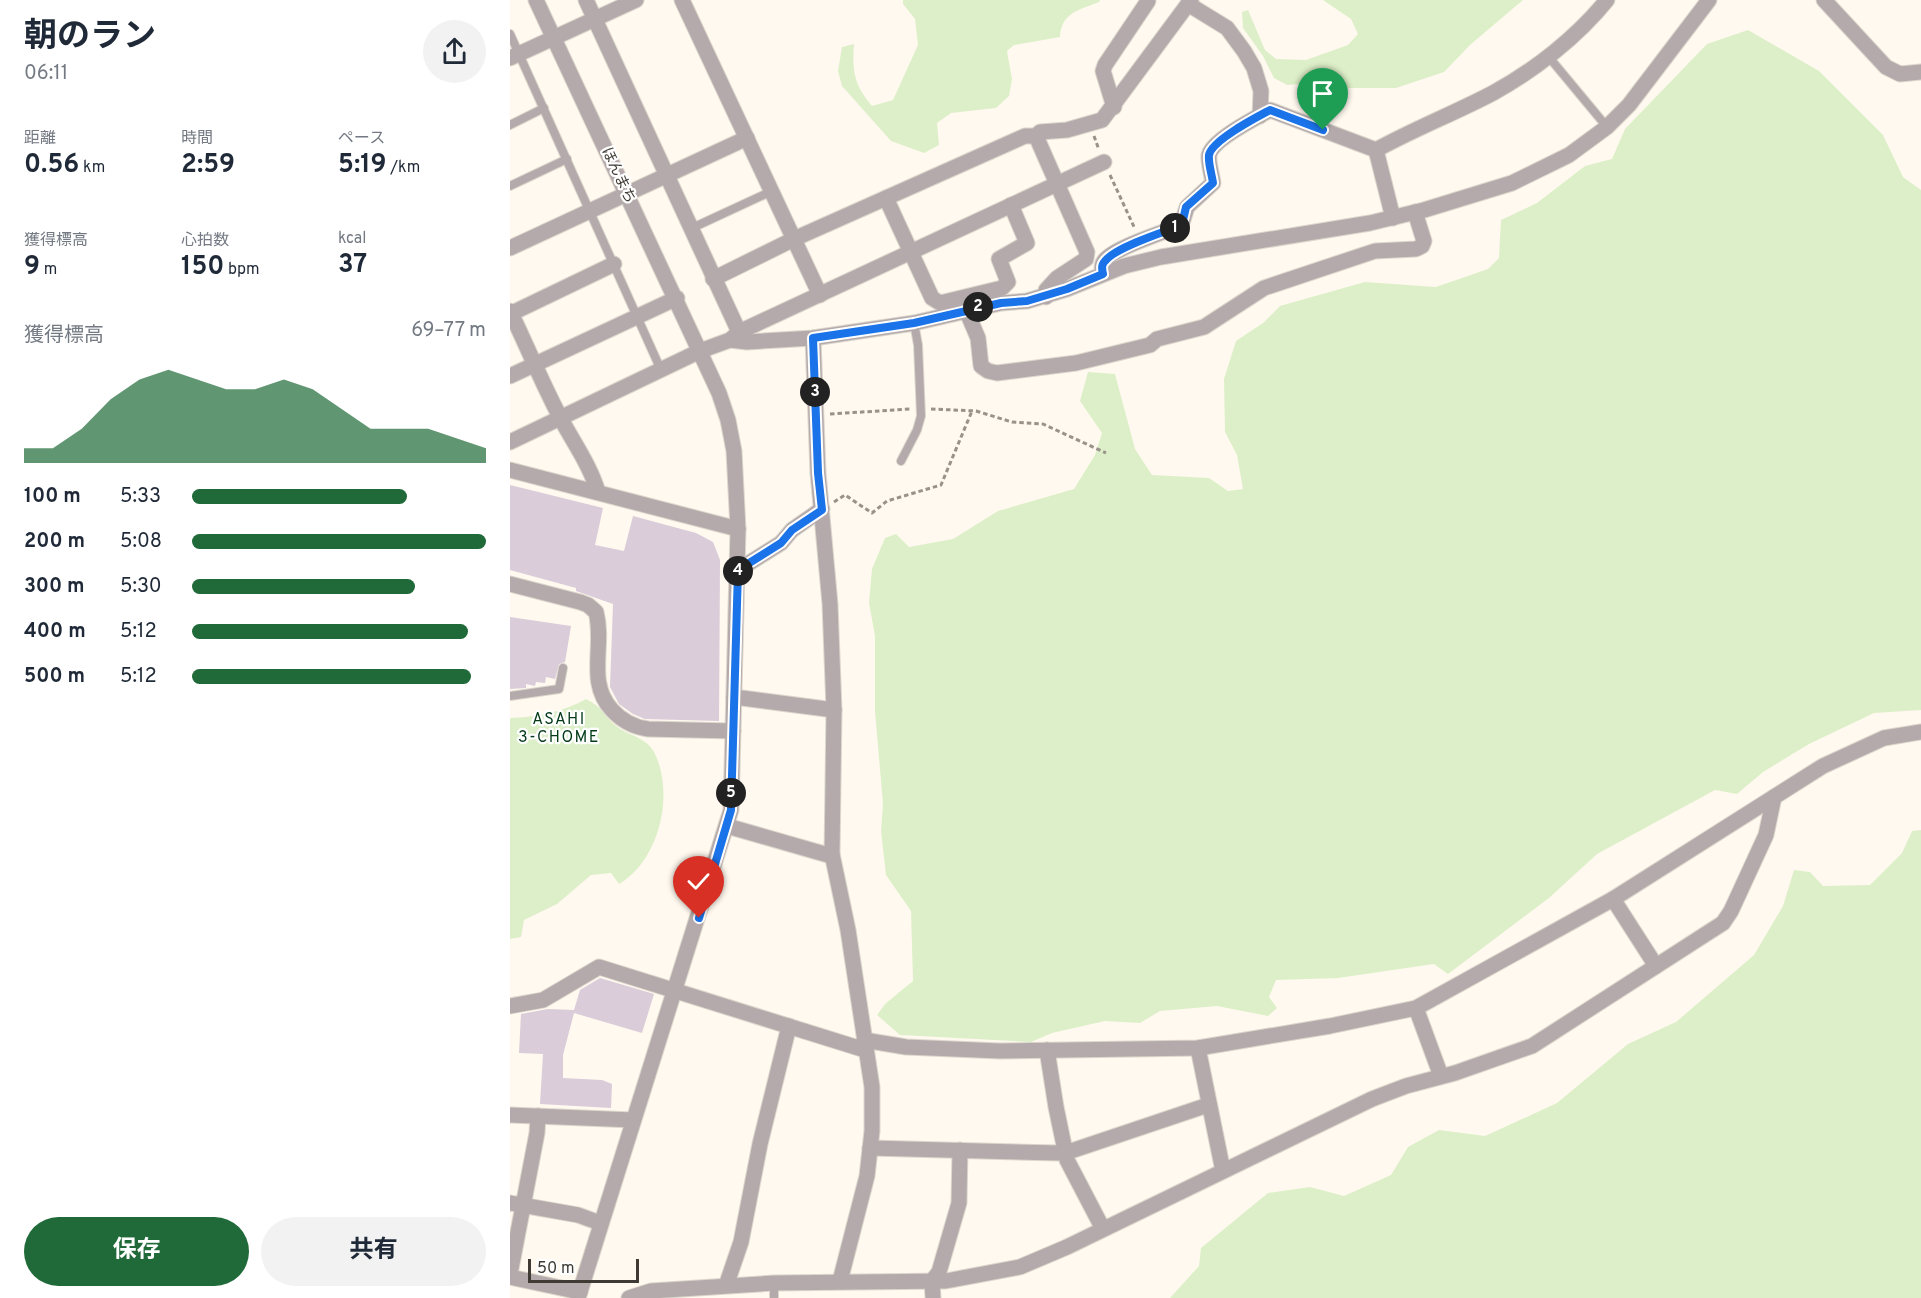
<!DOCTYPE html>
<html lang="ja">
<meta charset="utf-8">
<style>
:root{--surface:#fff;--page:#f2f2f3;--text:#1f2937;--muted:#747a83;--accent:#1f6a38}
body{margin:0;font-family:Overpass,"Noto Sans JP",sans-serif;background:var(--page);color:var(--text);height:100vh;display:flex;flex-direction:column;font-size:22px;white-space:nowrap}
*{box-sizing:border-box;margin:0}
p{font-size:20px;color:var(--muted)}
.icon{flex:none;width:33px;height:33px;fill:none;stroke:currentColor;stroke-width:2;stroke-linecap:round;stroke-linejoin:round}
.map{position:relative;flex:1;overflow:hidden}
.details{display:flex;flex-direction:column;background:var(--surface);width:510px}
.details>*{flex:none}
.scale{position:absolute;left:18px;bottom:15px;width:111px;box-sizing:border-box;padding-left:6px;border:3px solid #3f3b34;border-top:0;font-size:16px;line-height:21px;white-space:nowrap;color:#3f3b34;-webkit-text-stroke:4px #fff;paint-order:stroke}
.pin{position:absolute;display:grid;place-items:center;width:51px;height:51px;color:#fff;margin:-62px -26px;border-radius:50% 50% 50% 0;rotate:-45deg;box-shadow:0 0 6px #0007}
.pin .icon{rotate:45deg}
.km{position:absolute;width:30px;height:30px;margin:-15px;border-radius:50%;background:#222;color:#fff;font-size:16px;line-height:30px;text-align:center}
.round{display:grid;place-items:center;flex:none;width:63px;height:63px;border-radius:32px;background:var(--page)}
.head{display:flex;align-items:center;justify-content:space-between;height:102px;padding:0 24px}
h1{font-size:33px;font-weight:700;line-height:45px}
.metrics{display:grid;grid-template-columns:repeat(3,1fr);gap:9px;height:102px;padding:6px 24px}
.metrics div{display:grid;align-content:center}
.metrics b{font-size:26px;font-weight:700}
.metrics small{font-size:16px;font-weight:400}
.metrics p{font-size:16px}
.chart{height:168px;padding:12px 24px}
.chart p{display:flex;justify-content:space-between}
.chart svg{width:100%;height:108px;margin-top:6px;fill:var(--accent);opacity:.7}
.action{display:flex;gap:12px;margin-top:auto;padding:12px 24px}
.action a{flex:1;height:69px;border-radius:36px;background:var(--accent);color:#fff;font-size:24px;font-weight:700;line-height:69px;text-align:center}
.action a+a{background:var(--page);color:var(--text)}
ul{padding:0 24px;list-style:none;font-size:20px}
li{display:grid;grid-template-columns:96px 72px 1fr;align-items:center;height:45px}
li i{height:15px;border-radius:8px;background:var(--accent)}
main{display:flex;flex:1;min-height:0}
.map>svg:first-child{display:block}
</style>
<main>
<section class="details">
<div class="head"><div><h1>朝のラン</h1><p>06:11</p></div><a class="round"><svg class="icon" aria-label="share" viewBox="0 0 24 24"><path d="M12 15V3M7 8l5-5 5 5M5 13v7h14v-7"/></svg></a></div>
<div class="metrics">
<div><p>距離</p><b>0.56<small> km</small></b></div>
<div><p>時間</p><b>2:59</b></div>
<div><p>ペース</p><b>5:19<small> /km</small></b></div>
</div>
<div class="metrics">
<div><p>獲得標高</p><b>9<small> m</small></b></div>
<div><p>心拍数</p><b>150<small> bpm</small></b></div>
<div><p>kcal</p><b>37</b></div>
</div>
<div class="chart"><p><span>獲得標高</span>69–77 m</p>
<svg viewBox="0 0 160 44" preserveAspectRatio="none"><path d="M0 44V38L10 38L20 30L30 18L40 10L50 6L60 10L70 14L80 14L90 10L100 14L110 22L120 30L130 30L140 30L150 34L160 38V44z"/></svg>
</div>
<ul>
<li><b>100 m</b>5:33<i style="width:73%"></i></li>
<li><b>200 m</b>5:08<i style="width:100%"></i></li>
<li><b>300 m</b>5:30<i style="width:76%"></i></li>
<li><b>400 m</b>5:12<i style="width:94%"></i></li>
<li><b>500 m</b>5:12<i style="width:95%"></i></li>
</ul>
<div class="action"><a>保存</a><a>共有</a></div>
</section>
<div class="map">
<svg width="1411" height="1298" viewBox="0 0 1411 1298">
<rect width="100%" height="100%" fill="#fff9ef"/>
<!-- green -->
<g fill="#ddefc8">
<path d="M393,0H590L589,2C569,10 551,13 550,37L504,45L497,51L502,79L499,96L486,108L441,113L427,123L429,145L414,153L381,141L332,86L328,71L332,47L344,44C342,71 344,85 362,106L383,100L408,45L405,19L393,4Z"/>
<polygon points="813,0 1013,0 960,45 934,72 886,88 833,88 801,83 777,85 764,78 753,56 733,28 732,12 738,10 755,50 766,59 796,60 838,45 848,34 841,19"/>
<polygon points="1238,30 1309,71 1373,135 1393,177 1411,190 1411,710 1364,713 1299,744 1253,772 1227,794 1205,790 1087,854 1039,898 938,974 924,964 828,978 766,980 759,997 767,1008 758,1016 707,1006 650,1011 630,1023 595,1021 542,1033 521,1042 390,1035 367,1015 375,1004 403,981 401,911 376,875 371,831 373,804 365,711 365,636 359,603 362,569 375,538 386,534 399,547 443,539 488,511 564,489 585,455 592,433 570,401 578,372 605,374 625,449 642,475 699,478 718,491 733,489 727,455 715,432 714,379 726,341 753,323 770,306 855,282 926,287 978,269 989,258 991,220 1027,203 1075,166 1102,159 1115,129 1197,44"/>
<path d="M76,699C94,708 93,715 106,726C118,736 135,736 144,752C165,793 150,860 109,884L101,873L81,875L47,904L14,920L11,937L0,939V718C25,717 54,712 76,699Z"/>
<polygon points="1411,830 1411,1298 660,1298 689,1266 691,1248 758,1193 800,1187 834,1196 881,1175 898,1147 929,1130 975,1136 1047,1103 1118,1044 1166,1022 1244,955 1273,906 1284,870 1300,872 1313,886 1360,885 1392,853 1402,831"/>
</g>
<!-- building -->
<g fill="#daccd9">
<polygon points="0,485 93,508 85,545 114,551 123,516 186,533 203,542 210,560 209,721 135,719 123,714 109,704 100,687 103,604 66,591 66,588 0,570"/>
<polygon points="0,617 61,626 55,662 49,664 45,679 36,677 35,683 26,682 25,686 16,684 16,688 0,689"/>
<polygon points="90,978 144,994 132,1033 64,1013 53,1055 53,1078 92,1080 102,1084 101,1108 30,1104 33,1054 9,1053 11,1014 38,1009 64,1010 70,990"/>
</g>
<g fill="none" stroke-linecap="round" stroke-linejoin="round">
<defs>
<g id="lane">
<polyline points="0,34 151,370"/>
<polyline points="1038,56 1097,127"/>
<polyline points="0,125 34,108"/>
<polyline points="0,186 57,159"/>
<polyline points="180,229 262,191"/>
<polyline points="391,461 407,430 411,416 408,345 404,323"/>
<polyline points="0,696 49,689 53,668"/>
<polyline points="264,1298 264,1283"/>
</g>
<g id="street">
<polyline points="26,0 209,393 218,420 224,451 228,529 221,810 68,1298"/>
<polyline points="76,0 229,332"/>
<polyline points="172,0 310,295"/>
<polyline points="1314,0 1376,67 1390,74 1411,72"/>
<polyline points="678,4 717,28 734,51 744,68 751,91 750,116"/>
<polyline points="0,58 126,0"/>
<polyline points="604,107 593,71 595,65 638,1"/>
<polyline points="526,136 530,132 557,130 592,120 681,0"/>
<polyline points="376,198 422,298 430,303 492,288 498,282 489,259 517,243 501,205"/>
<path d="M883,218L866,150C904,129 945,113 983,93C1025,70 1067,37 1097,0"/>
<polyline points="0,248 237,138"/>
<path d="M593,274C592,269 591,265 595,260C605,248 651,233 667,227L673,220L677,207L703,183C702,175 698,163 699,155C702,140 747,117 760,110L866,150"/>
<polyline points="203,279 284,239 515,136 526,136 577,252 576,259 547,278 536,290 536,297"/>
<polyline points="456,310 468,338 471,366 478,371 487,373 566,363 640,345 647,339 694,327 754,288 865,251 906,249 912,246 914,241 905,212"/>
<path d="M0,311C17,346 32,383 50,417C63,442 80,465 88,492"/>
<polyline points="0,314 104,264"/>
<polyline points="303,338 308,473 320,604 324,710 322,854 338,930 362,1087 362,1131 357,1176 330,1281"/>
<polyline points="220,340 237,342 303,338 404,323 491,303 517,301 557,289 614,266 651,257 860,223 914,210 1002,183 1059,155 1097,127 1119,105 1199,0"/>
<polyline points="0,376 167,298"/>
<polyline points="0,442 190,351 220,340 229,332 594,162"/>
<polyline points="0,470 228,529"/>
<polyline points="228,570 271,543 282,530 312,509"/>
<path d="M0,584L70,602L78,605L86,612C95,646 76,682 102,710C112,721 123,727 138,729L223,731"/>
<polyline points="224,697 324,710"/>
<polyline points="217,826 318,855 322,854"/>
<polyline points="1103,899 1146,966"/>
<polyline points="0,1006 33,1000 89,967 355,1050"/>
<polyline points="906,1008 931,1076"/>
<polyline points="354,1040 396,1047 490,1051 688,1048 820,1026 906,1008 1103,899 1313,766 1374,738 1411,732"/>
<polyline points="688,1048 713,1171"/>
<polyline points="537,1050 546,1107 557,1160 593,1229"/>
<polyline points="0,1115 123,1120"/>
<polyline points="360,1148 548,1153 564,1150 698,1105"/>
<polyline points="0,1203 68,1215 90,1223"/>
<polyline points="0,1274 27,1133 28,1116"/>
<polyline points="0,1277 70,1292"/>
<polyline points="218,1285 218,1280 231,1242 250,1144 279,1026"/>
<polyline points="119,1298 141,1291 264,1283 436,1281 510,1267 557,1247 862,1099 896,1086 945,1073 1022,1046 1213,923 1221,911 1256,835 1264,797"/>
<polyline points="423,1298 422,1281 429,1272 449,1203 450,1150"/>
</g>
</defs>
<!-- lane casing -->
<use href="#lane" stroke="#dcd7cd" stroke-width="10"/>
<!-- street casing -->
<use href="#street" stroke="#dcd7cd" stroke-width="17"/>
<!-- path -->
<g stroke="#97928a" stroke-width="3" stroke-dasharray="4.5 3" stroke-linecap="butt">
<polyline points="584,136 589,150"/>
<polyline points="600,175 625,229"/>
<polyline points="421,409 466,411 502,422 533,424 596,453"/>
<polyline points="320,414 400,409"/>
<polyline points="324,502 335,495 362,513 377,501 431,485 462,411"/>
</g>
<!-- lane -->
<use href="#lane" stroke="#b4aaab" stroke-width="8"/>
<!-- street -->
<use href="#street" stroke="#b4aaab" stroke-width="15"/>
</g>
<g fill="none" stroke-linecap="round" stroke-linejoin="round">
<defs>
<path id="route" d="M189,918L221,810L228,570L271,543L282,530L312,510L308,473L303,338L404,323L491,303L517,301L557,289L593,274C592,269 591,265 595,261C605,248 650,233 667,227L673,220L676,207L703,183C702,175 698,163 699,155C702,140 747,117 760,110L813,130"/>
</defs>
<!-- route casing -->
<use href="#route" stroke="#fff" stroke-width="12"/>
<!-- route -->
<use href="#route" stroke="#1a73e8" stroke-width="8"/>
</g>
<g text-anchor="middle" stroke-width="4.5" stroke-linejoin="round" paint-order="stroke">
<!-- street labels -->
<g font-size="15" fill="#3f3b34" stroke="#fff">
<text transform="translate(109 175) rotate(65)" y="5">ほんまち</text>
</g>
<!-- neighbourhood labels -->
<g font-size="16" letter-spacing="1.5" fill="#033a18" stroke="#fff">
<text x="49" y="724">ASAHI<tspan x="49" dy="18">3-CHOME</tspan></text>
</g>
</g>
</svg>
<div class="scale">50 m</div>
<div class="pin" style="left:813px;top:130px;background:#1e9e55"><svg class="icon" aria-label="arrive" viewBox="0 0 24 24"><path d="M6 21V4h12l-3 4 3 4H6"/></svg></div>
<div class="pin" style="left:189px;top:918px;background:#d93025"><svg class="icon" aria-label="check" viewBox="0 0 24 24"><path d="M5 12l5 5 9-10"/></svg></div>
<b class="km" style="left:665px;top:228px">1</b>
<b class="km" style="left:468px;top:307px">2</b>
<b class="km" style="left:305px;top:392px">3</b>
<b class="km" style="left:228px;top:571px">4</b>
<b class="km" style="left:221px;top:793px">5</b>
</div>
</main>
